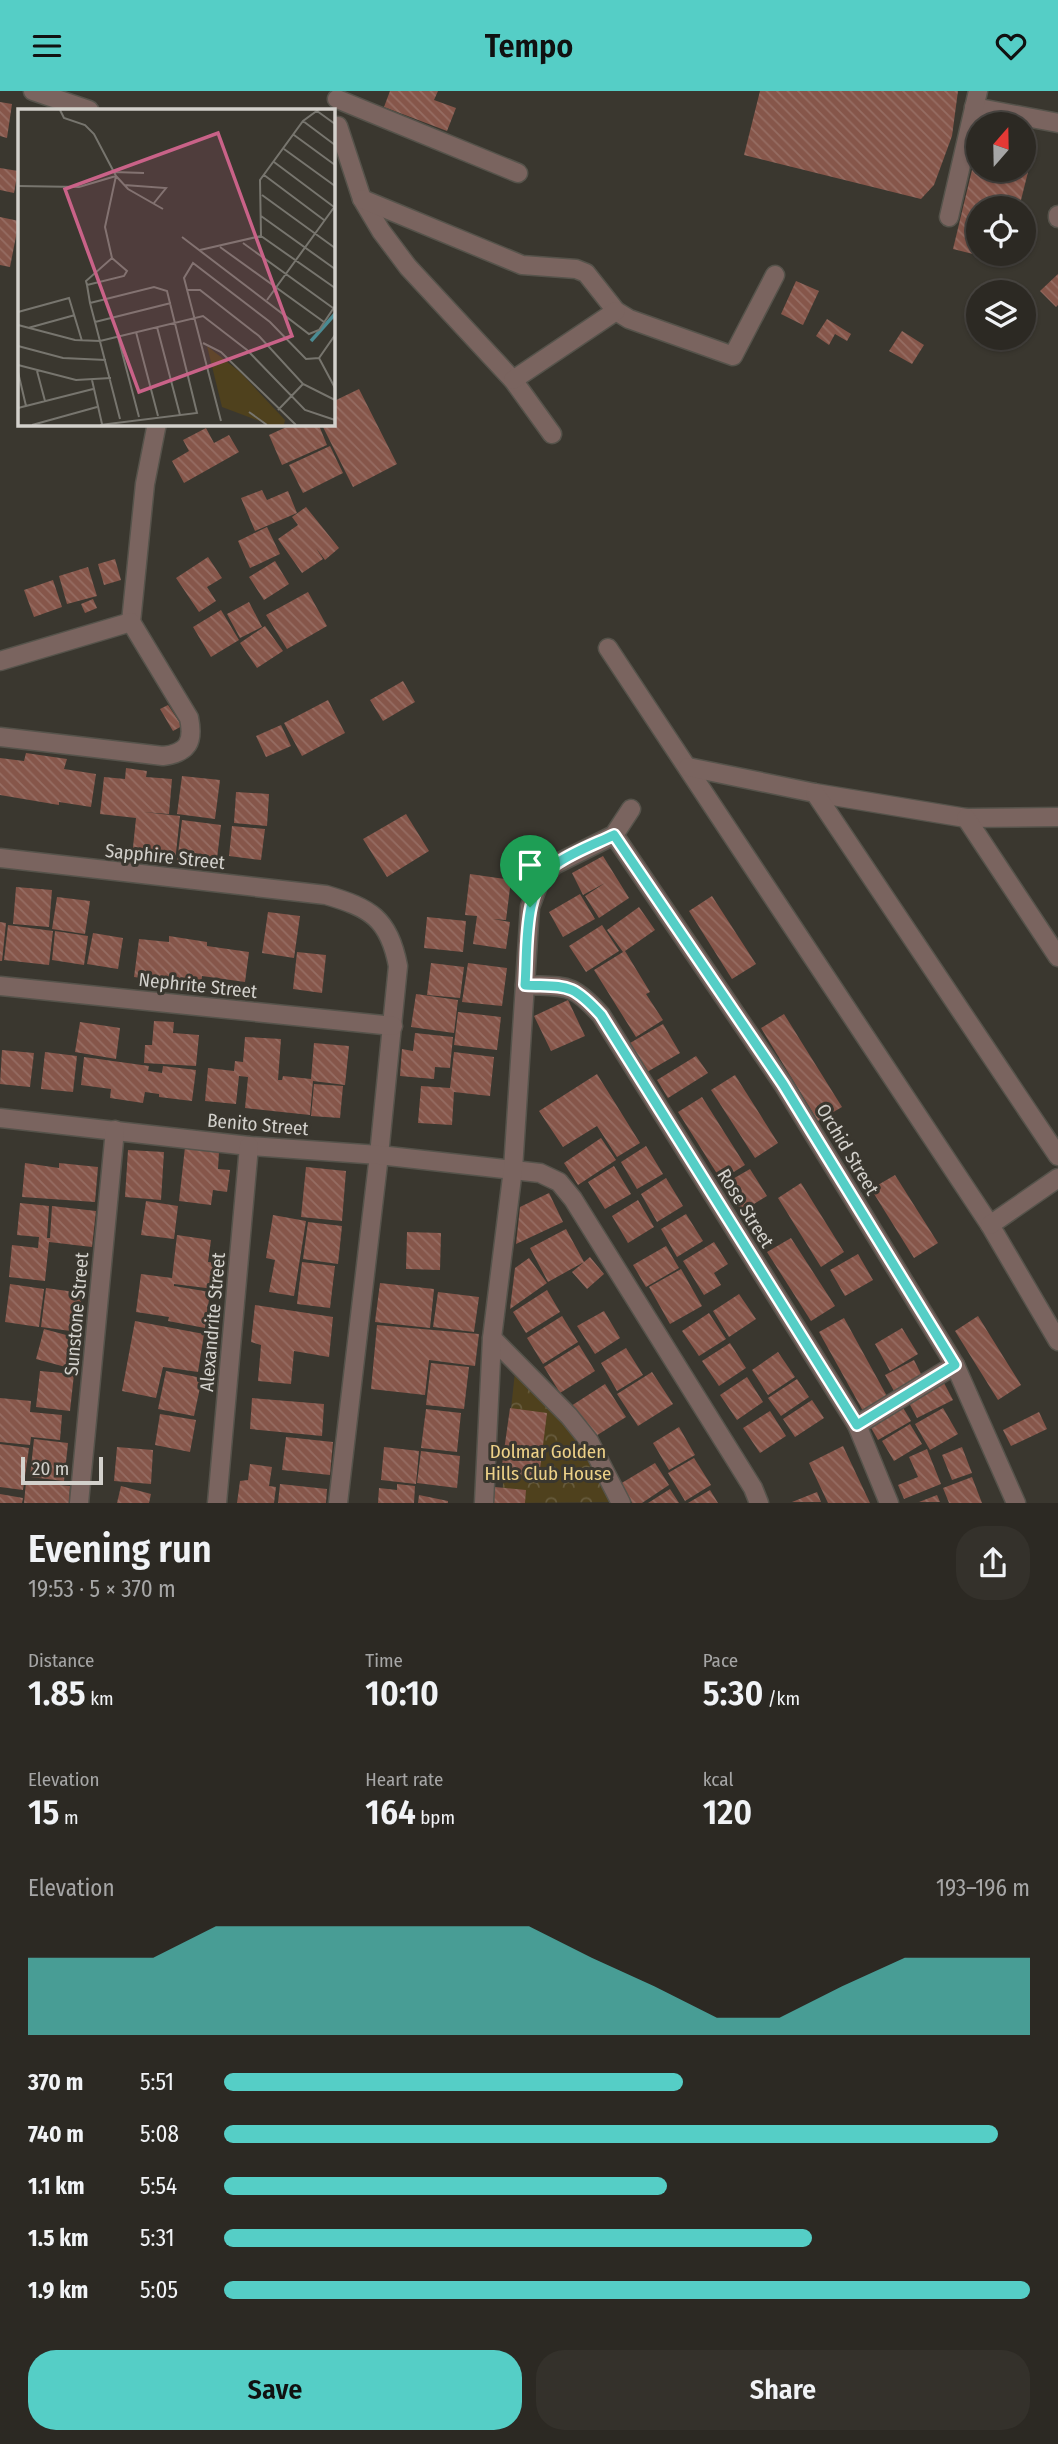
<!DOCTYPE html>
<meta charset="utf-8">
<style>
:root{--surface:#2c2923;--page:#34312b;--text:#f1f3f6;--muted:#a6a6a6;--line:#484541;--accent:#55cec6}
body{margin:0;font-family:"Fira Sans Condensed",sans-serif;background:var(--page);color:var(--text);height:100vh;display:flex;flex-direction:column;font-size:26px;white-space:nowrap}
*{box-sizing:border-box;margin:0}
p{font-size:23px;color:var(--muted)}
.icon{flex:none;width:38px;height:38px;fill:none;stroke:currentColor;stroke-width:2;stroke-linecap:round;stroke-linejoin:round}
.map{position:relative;height:1412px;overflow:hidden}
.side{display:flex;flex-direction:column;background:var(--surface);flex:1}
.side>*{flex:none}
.needle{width:46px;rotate:20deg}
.controls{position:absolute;left:966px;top:21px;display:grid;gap:14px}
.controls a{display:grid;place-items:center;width:70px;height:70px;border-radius:50%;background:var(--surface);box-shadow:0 2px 5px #0004,0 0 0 2px var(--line);font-size:35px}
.scale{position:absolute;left:21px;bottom:18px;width:82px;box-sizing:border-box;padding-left:7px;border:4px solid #d3d1cc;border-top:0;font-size:19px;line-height:24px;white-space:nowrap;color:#d3d1cc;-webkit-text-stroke:5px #3a372f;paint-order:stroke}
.pin{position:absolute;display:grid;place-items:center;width:60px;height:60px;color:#fff;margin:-72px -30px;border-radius:50% 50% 50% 0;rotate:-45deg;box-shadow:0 0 7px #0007}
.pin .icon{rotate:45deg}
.round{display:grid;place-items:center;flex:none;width:74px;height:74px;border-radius:28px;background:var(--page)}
.headline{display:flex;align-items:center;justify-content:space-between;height:119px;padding:0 28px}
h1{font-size:38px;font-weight:600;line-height:52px}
.stats{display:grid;grid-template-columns:repeat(3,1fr);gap:10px;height:119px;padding:7px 28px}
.stats div{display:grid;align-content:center}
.stats b{font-size:35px;font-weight:600}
.stats small{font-size:19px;font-weight:400}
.stats p{font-size:19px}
.chart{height:196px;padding:14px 28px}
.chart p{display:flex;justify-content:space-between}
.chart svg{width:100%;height:126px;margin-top:7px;fill:var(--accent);opacity:.7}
.button{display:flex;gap:14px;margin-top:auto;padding:14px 28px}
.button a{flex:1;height:80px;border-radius:28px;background:var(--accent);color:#111;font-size:28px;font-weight:600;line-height:80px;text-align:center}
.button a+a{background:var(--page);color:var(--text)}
ul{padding:0 28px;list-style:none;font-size:23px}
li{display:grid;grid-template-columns:112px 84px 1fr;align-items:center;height:52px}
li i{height:18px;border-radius:9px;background:var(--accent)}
header{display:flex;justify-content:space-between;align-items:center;height:91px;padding:0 28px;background:var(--accent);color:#111;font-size:32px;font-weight:600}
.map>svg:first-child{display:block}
</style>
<header><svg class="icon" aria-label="menu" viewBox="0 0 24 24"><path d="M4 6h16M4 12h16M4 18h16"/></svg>Tempo<svg class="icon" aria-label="heart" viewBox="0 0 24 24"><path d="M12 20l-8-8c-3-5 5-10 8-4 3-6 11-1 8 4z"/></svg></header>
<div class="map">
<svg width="1058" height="1412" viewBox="0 0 1058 1412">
<defs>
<pattern id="park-crowns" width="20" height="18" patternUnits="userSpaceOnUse" patternTransform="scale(1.75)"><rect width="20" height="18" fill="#4f411d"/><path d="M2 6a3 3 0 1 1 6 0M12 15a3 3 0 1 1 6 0" fill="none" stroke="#675b3d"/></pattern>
<pattern id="building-back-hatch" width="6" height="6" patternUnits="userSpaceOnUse" patternTransform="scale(1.75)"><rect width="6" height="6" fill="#86564a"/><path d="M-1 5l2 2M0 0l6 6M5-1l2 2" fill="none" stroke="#966d63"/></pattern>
</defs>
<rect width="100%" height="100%" fill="#3a372f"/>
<!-- park -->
<polygon fill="url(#park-crowns)" points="515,1281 579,1340 613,1411 501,1412"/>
<!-- building -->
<g fill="url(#building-back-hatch)">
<polygon points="390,0 438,0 434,9 456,17 447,40 384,16"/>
<polygon points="760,0 958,0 952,45 934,94 921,108 744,64"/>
<polygon points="0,11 12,13 7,47 0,45"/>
<polygon points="977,58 978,79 1024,79 1024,59 1033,61 1019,117 978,117 978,163 1008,163 1005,171 953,158"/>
<polygon points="0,77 18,80 14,102 0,99"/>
<polygon points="0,126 19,130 10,176 0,174"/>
<polygon points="1058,183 1058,214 1056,216 1040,200"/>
<polygon points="796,190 819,200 803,234 781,223"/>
<polygon points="827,228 851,243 847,250 835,243 829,254 816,245"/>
<polygon points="902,240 924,254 912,273 889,260"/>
<polygon points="359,298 397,373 353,396 321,332 332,332 332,311"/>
<polygon points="295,332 318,332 327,354 282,374 269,344"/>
<polygon points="206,337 214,352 229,344 239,361 184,392 172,370 189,360 183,349"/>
<polygon points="330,355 343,382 303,402 289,374"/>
<polygon points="262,399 267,409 288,400 297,422 255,440 241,407"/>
<polygon points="306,416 339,457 325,469 316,457 323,468 302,482 278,448 298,434 292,426"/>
<polygon points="267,436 280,463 250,477 238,450"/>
<polygon points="208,466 222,487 207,496 216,510 199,521 176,487"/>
<polygon points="115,468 121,489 104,494 98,473"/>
<polygon points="275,470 289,493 264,509 249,486"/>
<polygon points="88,476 97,505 67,513 59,485"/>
<polygon points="53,489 62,516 34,526 24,499"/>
<polygon points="308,501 327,535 287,558 266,524"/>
<polygon points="93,508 97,517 85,522 81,513"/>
<polygon points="249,511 262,536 240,547 227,523"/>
<polygon points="221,519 239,549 211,566 193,536"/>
<polygon points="265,535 283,560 257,577 240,552"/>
<polygon points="403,590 415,611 383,630 370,609"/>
<polygon points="328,609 345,642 302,665 284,632"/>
<polygon points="168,614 182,635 173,640 160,618"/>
<polygon points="281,634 291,655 266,666 256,645"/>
<polygon points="26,662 67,668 64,678 96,683 91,716 59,711 59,714 0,704 0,667 24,670"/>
<polygon points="126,677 147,680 146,686 172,688 169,723 143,721 180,725 175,771 132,766 136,727 100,723 104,686 125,688"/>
<polygon points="182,685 220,689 215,728 177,723"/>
<polygon points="236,701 269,703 267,735 234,732"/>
<polygon points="406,723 429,760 387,786 363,748"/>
<polygon points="182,729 221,734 216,776 177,771"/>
<polygon points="232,735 265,738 261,769 229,765"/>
<polygon points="603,765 629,807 599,827 585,805 605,792 583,804 572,782"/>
<polygon points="470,783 511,789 506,829 493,828 510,831 506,858 473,853 477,825 465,824"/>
<polygon points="16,796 52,799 49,836 13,833"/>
<polygon points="580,803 595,828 563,846 549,821"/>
<polygon points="712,805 756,873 732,888 689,820"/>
<polygon points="57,806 90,810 85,843 52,838"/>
<polygon points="639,816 655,839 625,860 650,901 646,903 663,929 636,946 594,879 623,861 607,839"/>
<polygon points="268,821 300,825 294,867 262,862"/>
<polygon points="427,826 466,830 463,861 424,857"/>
<polygon points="0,831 6,832 2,870 0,870"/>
<polygon points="8,834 53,840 49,874 4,869"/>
<polygon points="602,834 619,860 586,881 569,855"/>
<polygon points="55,840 88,845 84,874 52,869"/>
<polygon points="93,842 123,847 118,878 87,873"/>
<polygon points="169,845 207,851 207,855 249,861 245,891 202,885 201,896 134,886 139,848 169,851"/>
<polygon points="297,861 326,864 322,902 293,898"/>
<polygon points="431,872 464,876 460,907 427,904"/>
<polygon points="468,872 507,877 502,915 462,911"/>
<polygon points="416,903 458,909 454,942 411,936"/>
<polygon points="568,909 585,945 551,960 534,925"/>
<polygon points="458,921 501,926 497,959 454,954"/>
<polygon points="784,923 842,1016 818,1030 761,937"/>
<polygon points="154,930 174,931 173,942 199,944 196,975 144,972 145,954 152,954"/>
<polygon points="80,931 120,937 116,968 75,961"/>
<polygon points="663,933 680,962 647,981 630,952"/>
<polygon points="415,942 453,946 450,977 435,976 434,988 400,985 402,958 413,960"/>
<polygon points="245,946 281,948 278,989 282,989 283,985 311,988 314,952 349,955 345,994 313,990 310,1024 245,1017 248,986 239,985 236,1013 205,1010 208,977 234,980 235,970 243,971"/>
<polygon points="2,959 34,962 30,996 0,993"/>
<polygon points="45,961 77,965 73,1001 41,998"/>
<polygon points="454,961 494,966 490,1005 454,1001 452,1034 418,1032 421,995 450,997"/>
<polygon points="696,965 708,982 668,1007 657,989"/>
<polygon points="84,966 149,975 148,980 162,982 163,975 196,979 192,1010 159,1006 159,1003 145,1001 143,1012 110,1007 111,998 81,994"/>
<polygon points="597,983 640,1052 617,1066 597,1035 563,1056 539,1020"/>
<polygon points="735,984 778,1052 755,1067 711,999"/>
<polygon points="314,993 343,995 340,1027 311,1025"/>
<polygon points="702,1006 745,1074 721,1089 678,1021"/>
<polygon points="601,1047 616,1069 578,1094 564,1072"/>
<polygon points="646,1055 663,1083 637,1098 621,1071"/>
<polygon points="185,1056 219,1061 218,1078 230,1079 227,1101 213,1099 211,1114 179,1110"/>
<polygon points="128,1059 164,1061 161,1109 125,1106"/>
<polygon points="25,1072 59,1077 59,1072 98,1076 95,1111 22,1106"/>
<polygon points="614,1075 631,1103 605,1118 588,1091"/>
<polygon points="306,1076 346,1080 342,1130 301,1126"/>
<polygon points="750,1078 767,1105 741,1121 724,1093"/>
<polygon points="895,1084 938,1152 914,1167 871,1098"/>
<polygon points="666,1087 683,1115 657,1131 641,1103"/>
<polygon points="801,1092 844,1161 821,1176 778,1107"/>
<polygon points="549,1102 563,1131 516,1153 520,1116"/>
<polygon points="638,1109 654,1136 628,1152 612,1125"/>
<polygon points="146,1110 178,1115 174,1148 141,1144"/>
<polygon points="20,1112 49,1115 47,1147 50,1147 52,1115 96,1120 92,1156 49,1151 45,1190 9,1186 12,1154 38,1157 39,1146 17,1144"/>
<polygon points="686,1123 703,1150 677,1166 661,1138"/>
<polygon points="273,1124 306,1130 294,1205 269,1201 275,1169 266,1167"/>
<polygon points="308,1131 342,1135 338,1173 303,1168"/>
<polygon points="566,1138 584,1171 590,1166 604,1183 587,1198 572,1181 584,1171 548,1191 530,1157"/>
<polygon points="407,1141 441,1142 440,1179 406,1178"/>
<polygon points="177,1144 211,1149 208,1171 218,1172 214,1198 174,1193 174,1195 210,1201 205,1237 168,1230 169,1226 136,1221 141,1183 172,1187"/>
<polygon points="791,1147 835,1215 811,1230 767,1161"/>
<polygon points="714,1151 728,1173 714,1182 721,1194 704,1204 683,1170"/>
<polygon points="666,1155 679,1177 646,1196 633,1174"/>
<polygon points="858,1163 873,1189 845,1205 830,1179"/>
<polygon points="529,1167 547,1192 510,1218 515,1177"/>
<polygon points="302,1171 335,1175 330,1217 297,1213"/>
<polygon points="681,1178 702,1215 670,1233 649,1196"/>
<polygon points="380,1192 434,1198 430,1237 375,1231"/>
<polygon points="10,1193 44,1198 39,1236 5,1231"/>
<polygon points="46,1197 82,1202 78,1241 41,1236"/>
<polygon points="547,1199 560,1221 526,1242 513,1221"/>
<polygon points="438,1201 479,1206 474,1241 433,1236"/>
<polygon points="739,1203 756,1228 729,1246 713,1220"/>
<polygon points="255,1214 333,1226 329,1266 294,1260 291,1293 258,1290 261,1254 251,1251"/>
<polygon points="604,1220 620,1247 595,1263 577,1235"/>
<polygon points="709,1222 726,1248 699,1265 682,1240"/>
<polygon points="562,1225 578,1251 543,1273 527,1247"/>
<polygon points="978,1225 1021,1294 998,1309 955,1240"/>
<polygon points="844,1227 888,1307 863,1320 819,1241"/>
<polygon points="135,1230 204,1243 198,1281 163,1276 156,1307 122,1300"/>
<polygon points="377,1234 479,1243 475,1275 429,1269 425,1304 371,1298"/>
<polygon points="902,1237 918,1263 890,1280 875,1253"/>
<polygon points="44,1238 81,1248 73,1278 36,1268"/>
<polygon points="730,1252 746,1277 719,1295 702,1270"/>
<polygon points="579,1254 595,1280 560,1302 544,1276"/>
<polygon points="626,1257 643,1284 617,1300 601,1272"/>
<polygon points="778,1261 795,1286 768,1304 752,1279"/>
<polygon points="914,1269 922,1285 894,1300 885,1284"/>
<polygon points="431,1272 469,1276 464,1318 426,1314"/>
<polygon points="40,1280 74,1283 70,1320 36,1316"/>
<polygon points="166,1280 202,1287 194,1325 158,1318"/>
<polygon points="652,1281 673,1313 638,1335 617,1303"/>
<polygon points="747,1286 763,1311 737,1329 720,1304"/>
<polygon points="797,1288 809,1306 781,1325 768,1307"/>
<polygon points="944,1292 953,1309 917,1327 908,1310"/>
<polygon points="605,1293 626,1326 591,1348 571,1315"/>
<polygon points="0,1307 31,1310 30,1321 62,1324 60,1349 31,1346 30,1354 0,1351"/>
<polygon points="252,1307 324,1313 322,1345 250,1338"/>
<polygon points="812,1309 824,1327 795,1346 783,1328"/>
<polygon points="902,1315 911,1330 878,1349 870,1335"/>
<polygon points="510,1317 547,1322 539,1386 501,1381"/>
<polygon points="943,1317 958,1343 930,1359 915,1333"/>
<polygon points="426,1318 461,1322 457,1361 421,1357"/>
<polygon points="770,1320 786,1345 760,1362 743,1337"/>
<polygon points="1039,1321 1047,1338 1011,1355 1003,1339"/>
<polygon points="160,1323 196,1329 190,1361 155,1354"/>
<polygon points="910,1333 922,1353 894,1370 882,1350"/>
<polygon points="679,1336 695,1364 669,1379 653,1352"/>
<polygon points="286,1346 333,1351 330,1384 282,1379"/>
<polygon points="34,1348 68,1352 64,1390 30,1386"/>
<polygon points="0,1353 29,1357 23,1399 0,1396"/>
<polygon points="843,1355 870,1412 828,1412 809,1372"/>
<polygon points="117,1356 153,1359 151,1393 114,1390"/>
<polygon points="384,1356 419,1360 416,1393 381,1389"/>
<polygon points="962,1356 972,1382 952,1389 942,1364"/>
<polygon points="927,1358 941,1393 904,1408 898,1394 918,1386 909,1366"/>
<polygon points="421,1360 460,1365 457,1397 417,1392"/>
<polygon points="694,1367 711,1394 685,1410 668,1382"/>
<polygon points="655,1372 669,1394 642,1412 632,1412 620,1393"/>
<polygon points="250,1373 272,1376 269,1395 276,1396 274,1412 237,1412 240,1390 248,1389"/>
<polygon points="972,1386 982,1412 949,1412 943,1397"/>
<polygon points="26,1391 70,1395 69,1412 24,1412"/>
<polygon points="280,1393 327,1398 326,1412 278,1412"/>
<polygon points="397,1393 415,1395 414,1412 378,1412 379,1397 397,1399"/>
<polygon points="121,1395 151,1403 149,1412 117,1412"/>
<polygon points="495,1396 526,1399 525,1412 493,1412"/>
<polygon points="670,1398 679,1412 648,1412"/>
<polygon points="710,1399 718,1412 688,1412"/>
<polygon points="817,1401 821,1411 792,1411"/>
<polygon points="0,1403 23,1407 22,1412 0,1412"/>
<polygon points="419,1404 448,1410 448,1412 418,1412"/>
<polygon points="937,1404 940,1411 919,1411"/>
</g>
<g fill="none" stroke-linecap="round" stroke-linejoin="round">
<defs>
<g id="minor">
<polyline points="33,0 89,19"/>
<polyline points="337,8 518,82"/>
<polyline points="974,16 1058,32"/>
<polyline points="332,36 338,35 362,108 381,140 408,176 513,289 552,343"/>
<polyline points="362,108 522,174 576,178 586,182 616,220 629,228 733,265 775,184"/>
<polyline points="1058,124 1058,127"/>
<polyline points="949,126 978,0"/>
<polyline points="513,289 616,220"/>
<polyline points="131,531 145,393 157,332"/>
<polyline points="608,557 990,1134 1058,1250"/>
<path d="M0,570L131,531L189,627C194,651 188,662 163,665L0,646"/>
<polyline points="688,676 815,702 966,727 1058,726"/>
<polyline points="815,702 1058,1065"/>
<polyline points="966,727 1058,866"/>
<polyline points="614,744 783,993 955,1274 1016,1412"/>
<path d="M0,767L326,804C370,817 389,827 398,875L379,1064L338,1412"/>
<path d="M525,894C567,896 571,891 601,924L857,1334L889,1412"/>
<polyline points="0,895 393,935"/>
<polyline points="0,1027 249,1055 379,1064 540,1082 559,1091 573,1108 753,1397 759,1412"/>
<polyline points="990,1134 1058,1087"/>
<polyline points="492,1247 569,1325 589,1350 621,1412"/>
<polyline points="857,1334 955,1274"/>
<polyline points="79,1412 115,1039"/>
<polyline points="217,1412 249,1055"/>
<polyline points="484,1412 492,1247 513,1078 530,816 540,789 554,774 614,744 631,718"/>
</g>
</defs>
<!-- minor casing -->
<use href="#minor" stroke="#56534b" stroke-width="21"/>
<!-- minor -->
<use href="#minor" stroke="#7a645f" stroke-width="18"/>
</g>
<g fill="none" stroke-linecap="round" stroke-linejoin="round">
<defs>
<path id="route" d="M614,744L783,993L955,1274L857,1334L601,924C571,891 567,896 525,894C528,858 522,795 556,773C573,761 595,753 614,744Z"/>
</defs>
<!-- route casing -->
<use href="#route" stroke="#fff" stroke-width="14"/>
<!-- route -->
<use href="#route" stroke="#55cec6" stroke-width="9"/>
</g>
<g text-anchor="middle" stroke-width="6" stroke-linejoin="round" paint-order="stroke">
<!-- street labels -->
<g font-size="19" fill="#d3d1cc" stroke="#3a372f">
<text transform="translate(165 765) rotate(6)" y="7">Sapphire Street</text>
<text transform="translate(198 894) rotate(6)" y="7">Nephrite Street</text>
<text transform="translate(258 1033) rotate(5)" y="7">Benito Street</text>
<text transform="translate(848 1058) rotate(59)" y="7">Orchid Street</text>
<text transform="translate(746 1117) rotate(58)" y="7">Rose Street</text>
<text transform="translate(76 1223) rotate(-85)" y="7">Sunstone Street</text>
<text transform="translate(212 1231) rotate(-85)" y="7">Alexandrite Street</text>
</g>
<!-- park labels -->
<g font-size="19" fill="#edd188" stroke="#3a372f">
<text x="548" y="1367">Dolmar Golden<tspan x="548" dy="22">Hills Club House</tspan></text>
</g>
</g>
<!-- overview -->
<g transform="translate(18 18)">
<rect width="317" height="317" fill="#3a372f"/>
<path d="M189,237L222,263L267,311L266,316H252L204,298Z" fill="#4f411d"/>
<path fill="none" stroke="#4b8b93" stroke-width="3.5" d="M293,232L317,205"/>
<path fill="none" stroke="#77756e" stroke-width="2" d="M42,1L46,9L67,16L76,25L98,67L87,118L94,149M299,2L317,15M285,12L317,36M276,26L317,56M266,40L317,77M256,53L316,98M96,63L126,64M246,66L306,111M106,76L148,79L136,94M0,77L61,78L98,67L110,80L145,100M244,86L317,139M243,107L317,160M243,127L317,179M164,128L291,225L301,221L317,197M225,134L315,199M202,138L306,213M182,141L243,127L242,71L285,12L300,1M69,176L106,167L109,162L94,149L68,172L69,176L72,194L77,213L102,310M170,181H182L241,227L285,275L317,291M249,191L317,97M72,194L136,178L149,182L179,304L82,316M0,203L51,189L64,232M77,213L153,194M0,216L57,231L82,232L185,207L229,241L287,301L317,311M139,218L162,306M10,219L57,206M118,223L140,307M100,228L121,308M185,234L203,243L278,316M0,237L45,249L88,251M301,249L317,279M0,256L58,271L93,269M19,262L27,292M0,263L8,297M74,271L84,315M0,299L75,280M260,301L285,275M231,303L249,316M203,312L166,169L175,154L252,213L288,250L301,249L317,226M14,316L79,298"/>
<path fill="#c96288" fill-opacity="0.15" stroke="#c96288" stroke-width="3.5" d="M200,24L274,227L121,283L47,80Z"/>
<rect width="317" height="317" fill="none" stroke="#d3d1cc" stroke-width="3.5"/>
</g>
</svg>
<div class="controls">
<a><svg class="needle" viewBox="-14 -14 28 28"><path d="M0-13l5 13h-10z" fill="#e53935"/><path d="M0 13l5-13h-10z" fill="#a6a6a6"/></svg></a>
<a><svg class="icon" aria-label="locate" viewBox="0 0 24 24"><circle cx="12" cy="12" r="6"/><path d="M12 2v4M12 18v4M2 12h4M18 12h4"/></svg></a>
<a><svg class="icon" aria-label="layers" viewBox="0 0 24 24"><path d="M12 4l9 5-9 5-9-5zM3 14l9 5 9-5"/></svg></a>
</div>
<div class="scale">20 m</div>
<div class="pin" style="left:530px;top:816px;background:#1e9e55"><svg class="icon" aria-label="arrive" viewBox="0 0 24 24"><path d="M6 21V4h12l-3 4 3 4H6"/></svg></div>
</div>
<section class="side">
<div class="headline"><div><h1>Evening run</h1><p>19:53 · 5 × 370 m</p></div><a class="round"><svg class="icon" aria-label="share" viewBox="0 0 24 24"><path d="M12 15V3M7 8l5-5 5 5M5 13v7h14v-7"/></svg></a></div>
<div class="stats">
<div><p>Distance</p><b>1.85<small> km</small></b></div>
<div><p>Time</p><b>10:10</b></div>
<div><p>Pace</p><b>5:30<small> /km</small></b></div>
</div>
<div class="stats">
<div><p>Elevation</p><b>15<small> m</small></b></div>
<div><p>Heart rate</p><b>164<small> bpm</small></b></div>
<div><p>kcal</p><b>120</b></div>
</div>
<div class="chart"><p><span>Elevation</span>193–196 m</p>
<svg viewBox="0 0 160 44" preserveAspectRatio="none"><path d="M0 44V17L10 17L20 17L30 6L40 6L50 6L60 6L70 6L80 6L90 17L100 27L110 38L120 38L130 27L140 17L150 17L160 17V44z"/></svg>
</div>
<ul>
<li><b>370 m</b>5:51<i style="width:57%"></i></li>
<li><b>740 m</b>5:08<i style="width:96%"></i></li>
<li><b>1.1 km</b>5:54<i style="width:55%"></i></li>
<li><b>1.5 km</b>5:31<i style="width:73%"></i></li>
<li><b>1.9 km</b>5:05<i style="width:100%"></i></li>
</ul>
<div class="button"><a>Save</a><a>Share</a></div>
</section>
